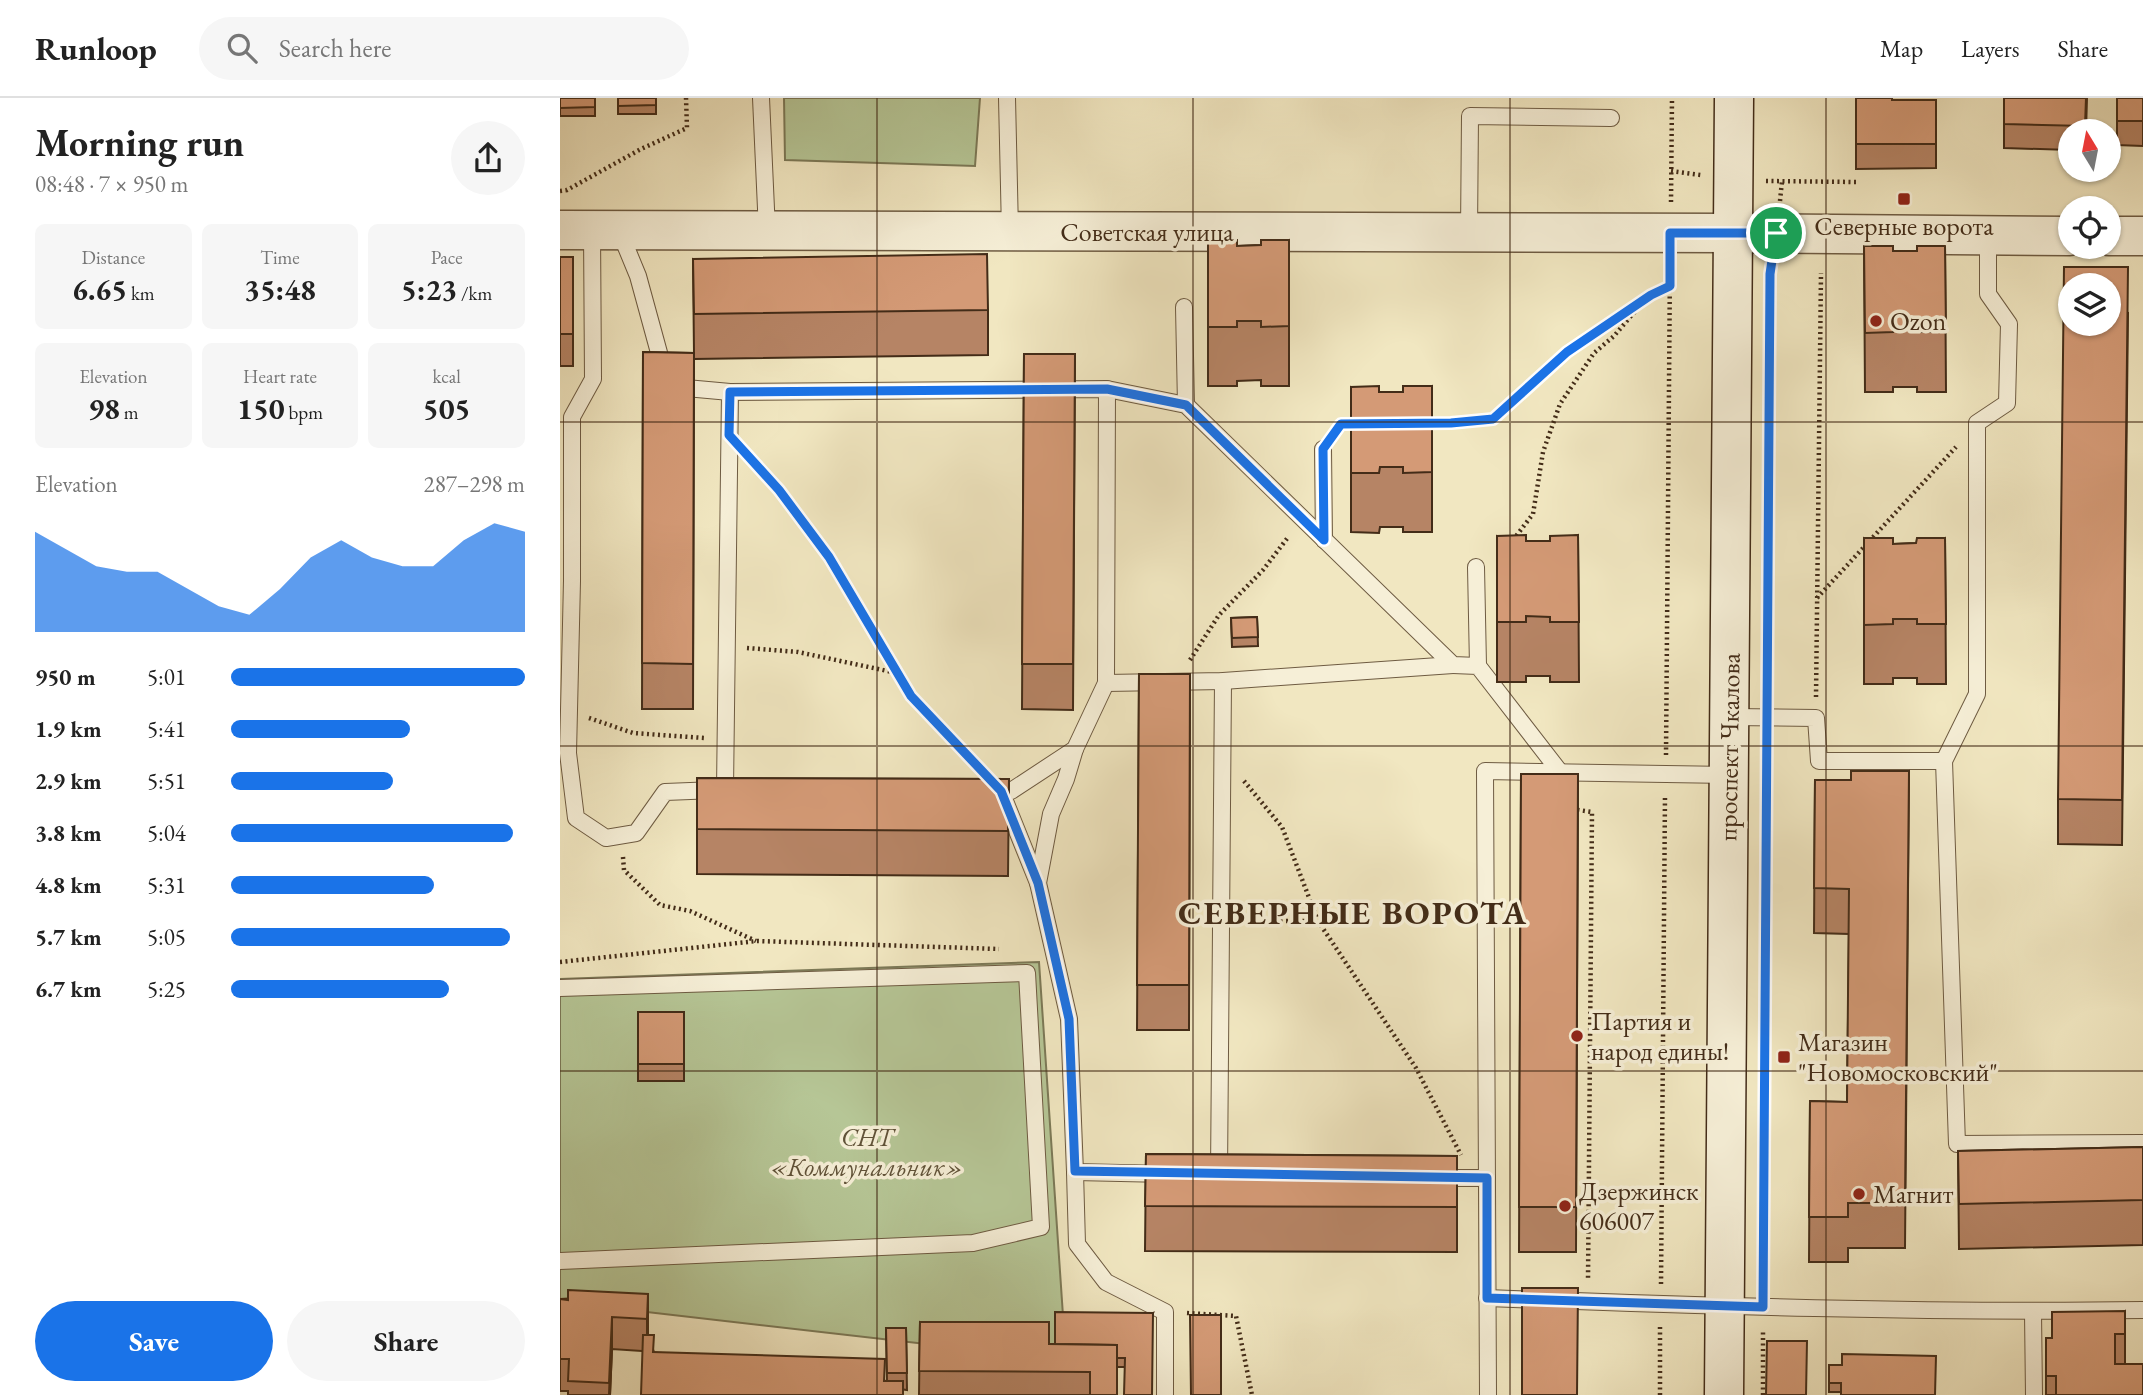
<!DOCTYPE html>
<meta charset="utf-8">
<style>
:root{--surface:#fff;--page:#f6f6f6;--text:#222;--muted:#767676;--line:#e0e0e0;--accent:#1a73e8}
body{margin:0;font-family:"EB Garamond",serif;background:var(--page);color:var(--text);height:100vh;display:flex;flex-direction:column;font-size:26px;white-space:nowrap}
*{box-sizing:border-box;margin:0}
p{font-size:23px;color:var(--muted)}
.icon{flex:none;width:38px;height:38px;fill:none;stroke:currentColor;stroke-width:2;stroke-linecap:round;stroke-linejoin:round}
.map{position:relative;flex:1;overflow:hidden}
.panel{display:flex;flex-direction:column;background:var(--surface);width:560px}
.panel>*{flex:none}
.needle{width:46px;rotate:350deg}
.tools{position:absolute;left:1498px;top:21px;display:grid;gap:14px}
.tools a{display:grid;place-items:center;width:63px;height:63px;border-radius:50%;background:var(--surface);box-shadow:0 2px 5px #0004;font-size:35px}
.pin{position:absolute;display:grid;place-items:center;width:60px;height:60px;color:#fff;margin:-30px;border:4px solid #fff;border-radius:50%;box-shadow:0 2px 7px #0007}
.round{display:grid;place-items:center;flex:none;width:74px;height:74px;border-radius:37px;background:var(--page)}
.headline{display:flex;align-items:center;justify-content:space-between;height:119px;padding:0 35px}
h1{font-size:38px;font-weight:700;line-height:52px}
.figures{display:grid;grid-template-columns:repeat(3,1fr);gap:10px;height:119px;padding:7px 35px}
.figures div{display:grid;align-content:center;border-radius:10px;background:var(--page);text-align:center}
.figures b{font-size:30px;font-weight:700}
.figures small{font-size:19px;font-weight:400}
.figures p{font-size:19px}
.chart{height:196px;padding:14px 35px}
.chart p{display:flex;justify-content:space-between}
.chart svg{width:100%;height:126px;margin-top:7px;fill:var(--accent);opacity:.7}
.cta{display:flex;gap:14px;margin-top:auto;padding:14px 35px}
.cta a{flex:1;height:80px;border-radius:42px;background:var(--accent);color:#fff;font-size:28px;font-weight:700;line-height:80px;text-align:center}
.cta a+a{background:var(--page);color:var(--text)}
ul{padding:0 35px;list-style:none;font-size:23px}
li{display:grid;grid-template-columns:112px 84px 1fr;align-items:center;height:52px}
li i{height:18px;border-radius:9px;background:var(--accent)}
header{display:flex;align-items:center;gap:42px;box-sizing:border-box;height:98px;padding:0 35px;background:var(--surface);border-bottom:2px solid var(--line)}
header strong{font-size:33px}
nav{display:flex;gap:38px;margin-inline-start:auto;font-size:24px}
.search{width:490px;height:63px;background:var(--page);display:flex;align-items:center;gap:18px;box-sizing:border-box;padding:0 24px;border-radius:38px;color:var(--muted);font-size:26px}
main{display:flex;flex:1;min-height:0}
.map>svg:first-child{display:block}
</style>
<header>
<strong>Runloop</strong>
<div class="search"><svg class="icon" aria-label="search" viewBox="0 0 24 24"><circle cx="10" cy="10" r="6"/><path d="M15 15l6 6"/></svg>Search here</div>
<nav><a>Map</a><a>Layers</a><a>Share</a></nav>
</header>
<main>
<section class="panel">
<div class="headline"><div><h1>Morning run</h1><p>08:48 · 7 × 950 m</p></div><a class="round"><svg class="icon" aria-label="share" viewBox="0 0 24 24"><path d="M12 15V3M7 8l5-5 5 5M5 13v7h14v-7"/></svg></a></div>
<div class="figures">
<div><p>Distance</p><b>6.65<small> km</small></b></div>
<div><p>Time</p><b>35:48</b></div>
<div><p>Pace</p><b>5:23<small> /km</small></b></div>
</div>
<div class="figures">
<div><p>Elevation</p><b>98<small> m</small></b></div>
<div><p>Heart rate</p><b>150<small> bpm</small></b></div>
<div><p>kcal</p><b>505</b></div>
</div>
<div class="chart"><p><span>Elevation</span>287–298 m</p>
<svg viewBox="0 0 160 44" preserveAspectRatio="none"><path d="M0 44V9L10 15L20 21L30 23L40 23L50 29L60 35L70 38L80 29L90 18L100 12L110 18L120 21L130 21L140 12L150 6L160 9V44z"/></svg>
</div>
<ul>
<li><b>950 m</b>5:01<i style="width:100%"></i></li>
<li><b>1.9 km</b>5:41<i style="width:61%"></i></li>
<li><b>2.9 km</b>5:51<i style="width:55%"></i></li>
<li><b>3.8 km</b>5:04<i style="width:96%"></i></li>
<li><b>4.8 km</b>5:31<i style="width:69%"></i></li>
<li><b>5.7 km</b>5:05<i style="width:95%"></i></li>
<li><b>6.7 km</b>5:25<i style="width:74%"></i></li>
</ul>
<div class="cta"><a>Save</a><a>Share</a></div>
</section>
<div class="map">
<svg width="1583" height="1297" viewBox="0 0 1583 1297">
<rect width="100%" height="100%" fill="#f1e7c1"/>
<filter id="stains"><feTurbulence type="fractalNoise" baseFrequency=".00286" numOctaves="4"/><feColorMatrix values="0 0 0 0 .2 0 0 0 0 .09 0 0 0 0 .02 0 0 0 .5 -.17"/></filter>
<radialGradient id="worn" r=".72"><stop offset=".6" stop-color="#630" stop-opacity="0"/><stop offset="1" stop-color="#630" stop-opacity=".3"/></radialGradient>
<!-- green -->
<g fill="#b6c696" stroke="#7c7957" stroke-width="2">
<polygon points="224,0 420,0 415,68 225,62"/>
<polygon points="479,864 506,1262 0,1204 0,881"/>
</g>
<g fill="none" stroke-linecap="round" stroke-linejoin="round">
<defs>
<g id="service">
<polyline points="201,0 207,133"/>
<polyline points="447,0 450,133"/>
<polyline points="32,132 33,281 12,319 12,483 8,655 16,720 46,740 76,735 105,694 156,692"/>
<polyline points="59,132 78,178 104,273"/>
<polyline points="909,134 910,18 1051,20"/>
<polyline points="1428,137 1428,196 1449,226 1447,305 1417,325 1417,596 1384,663 1397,1046 1583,1045"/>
<polyline points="624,209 626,307"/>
<polyline points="115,289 170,294 547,291 626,307 893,567 918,568 1000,674"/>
<polyline points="547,291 546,585 663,583 893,567"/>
<polyline points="170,294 165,691 175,691"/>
<polyline points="763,351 764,442"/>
<polyline points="916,469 918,568"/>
<polyline points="1169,619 1256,620 1259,663 1384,663"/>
<polyline points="515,651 506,681 491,716 478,785 509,921 515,1074 606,1076"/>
<polyline points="428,693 451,693 515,651 546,585"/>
<polyline points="441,693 478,785"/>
<polyline points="0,890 467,875 481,1129 413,1145 0,1163"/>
<polyline points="515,1074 517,1146 546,1184 605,1214 605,1297"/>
<polyline points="659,1077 663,583"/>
<polyline points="877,1080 927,1080"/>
<path d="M927,1200C1146,1208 1364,1215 1583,1212"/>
<polyline points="1473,1214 1474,1297"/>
<polyline points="928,1297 925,673 1169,677"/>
</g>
<g id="tertiary">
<polyline points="0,132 1173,135 1510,138"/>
<polyline points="1549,138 1583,138"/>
</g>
<polyline id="secondary" points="1164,1297 1174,0"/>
</defs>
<!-- service casing -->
<use href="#service" stroke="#6e5b42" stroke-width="18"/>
<!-- tertiary casing -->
<use href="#tertiary" stroke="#6e5b42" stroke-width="41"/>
<!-- secondary casing -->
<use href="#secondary" stroke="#432c18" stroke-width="41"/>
<!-- path -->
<g stroke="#432c18" stroke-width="4.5" stroke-dasharray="2 3.5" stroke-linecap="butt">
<polyline points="1111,73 1141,77"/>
<polyline points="1206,83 1296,84"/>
<polyline points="0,93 7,92 81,51 127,30 126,0"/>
<polyline points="1220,103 1222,83"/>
<polyline points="1111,104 1112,0"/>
<polyline points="1090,198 1110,188"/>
<polyline points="867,325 933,321 1007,254 1091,197"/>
<polyline points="774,336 781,326 795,326"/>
<polyline points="192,362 219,392 269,459 351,598 421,672"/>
<polyline points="953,442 973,416 983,354 1000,306 1034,255 1054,238 1083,204"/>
<polyline points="1257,500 1396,349"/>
<polyline points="187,550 238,554 337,575"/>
<polyline points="630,562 659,517 703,472 729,438"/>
<polyline points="1207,599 1211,167"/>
<polyline points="1256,599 1261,175"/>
<polyline points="29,620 73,635 144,640"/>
<polyline points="1106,657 1110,165"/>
<polyline points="684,683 722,729 758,823 856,970 901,1057"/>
<polyline points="1012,711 1032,714 1028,1182"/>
<polyline points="63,759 64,772 100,807 130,813 196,843"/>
<polyline points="682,823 758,823"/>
<polyline points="0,864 197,843 439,851"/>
<polyline points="1101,1186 1105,697"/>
<polyline points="1204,1187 1207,640"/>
<polyline points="627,1215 676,1218 692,1297"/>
<polyline points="1100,1297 1100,1226"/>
<polyline points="1203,1297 1203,1231"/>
</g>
<!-- service -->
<use href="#service" stroke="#f6efd7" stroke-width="16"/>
<!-- tertiary -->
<use href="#tertiary" stroke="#f6efd7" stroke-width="38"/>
<!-- secondary -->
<use href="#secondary" stroke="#f6efd7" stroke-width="38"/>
</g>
<!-- wall -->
<g fill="#b68465" stroke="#432c18" stroke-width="2">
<rect x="0" y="0" width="35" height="18"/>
<rect x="58" y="0" width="38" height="16"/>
<polygon points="1296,0 1332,2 1376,2 1376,70 1296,71"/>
<polygon points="1444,0 1527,0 1526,33 1510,33 1510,52 1444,50"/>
<polygon points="1557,0 1583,0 1583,48 1557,47"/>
<polygon points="648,142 677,148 701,147 729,142 729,288 701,288 701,282 677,283 677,288 648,288"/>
<polygon points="1304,148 1333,153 1357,153 1385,148 1386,294 1357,294 1357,289 1333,289 1333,294 1305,294"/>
<rect x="0" y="159" width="13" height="109"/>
<polygon points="133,161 428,212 428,257 134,261 133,611 82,611 83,254 134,255"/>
<polygon points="1568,214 1562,747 1498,746 1498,701"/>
<polygon points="464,256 515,256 513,612 462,611"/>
<polygon points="872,288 872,434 843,434 843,429 820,429 819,435 791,434 791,289 819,294 843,294"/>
<polygon points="1018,437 1019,584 990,584 990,578 966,578 966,584 937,584 937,438 966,443 990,443"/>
<polygon points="1304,440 1333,446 1356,445 1385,440 1386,586 1357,586 1357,580 1333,580 1333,586 1304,586"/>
<polygon points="697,519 698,548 672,549 671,520"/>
<polygon points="579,576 630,576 629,932 577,932"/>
<polygon points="1349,673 1345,1150 1288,1150 1288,1164 1249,1164 1250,1003 1287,1004 1289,836 1254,835 1255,682 1291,682"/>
<polygon points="961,676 1018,676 1016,1154 959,1154"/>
<polygon points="137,680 449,681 448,778 137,776"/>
<rect x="78" y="914" width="46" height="69"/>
<polygon points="1583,1049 1583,1147 1399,1151 1398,1053"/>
<polygon points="586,1056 897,1058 897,1154 585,1153"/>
<polygon points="88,1196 88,1237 94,1254 327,1283 326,1230 346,1230 347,1292 82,1253 52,1251 50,1297 8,1297 8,1293 0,1293 0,1201"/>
<polygon points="1565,1213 1565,1266 1583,1297 1486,1297 1486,1240 1492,1240"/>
<polygon points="593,1215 565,1269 557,1269 557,1297 359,1297 360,1224 489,1246 495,1246"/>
<polygon points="1269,1267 1282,1267 1281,1294 1269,1294"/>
</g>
<!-- shaded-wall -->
<g fill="#946c53" stroke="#432c18" stroke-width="2">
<polygon points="88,1196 88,1228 87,1253 87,1221"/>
<polygon points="52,1219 52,1251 50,1297 49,1297"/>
</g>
<!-- building -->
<g fill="#d49a76" stroke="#432c18" stroke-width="2" fill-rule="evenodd">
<polygon points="0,0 35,0 35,9 0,10"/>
<polygon points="58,0 96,0 96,7 58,8"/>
<polygon points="1296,0 1332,0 1332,2 1376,2 1376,46 1296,46"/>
<polygon points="1444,0 1526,0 1525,28 1444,26"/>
<rect x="1557" y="0" width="26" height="23"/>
<polygon points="648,142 677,142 677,148 701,147 701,142 729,142 729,228 701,229 701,223 677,223 677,229 648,229"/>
<polygon points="1304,148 1333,148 1333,153 1357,153 1357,148 1385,148 1386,234 1357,234 1357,229 1333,229 1333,234 1305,235"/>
<polygon points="427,156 428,212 134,216 133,161"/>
<rect x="0" y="159" width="13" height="77"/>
<path d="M1504,169H1568L1562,702L1498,701ZM1510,187H1549V226H1510Z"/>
<polygon points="83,254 134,255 133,566 82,565"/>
<polygon points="464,256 515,256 513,566 462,566"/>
<polygon points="819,288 819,294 843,294 843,288 872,288 872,374 843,375 843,369 820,369 819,375 791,375 791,289"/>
<polygon points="966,437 966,443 990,443 990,438 1018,437 1019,524 990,524 990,519 966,518 966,524 937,524 937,438"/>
<polygon points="1304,440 1333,440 1333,446 1356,445 1357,440 1385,440 1386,526 1357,526 1357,521 1333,521 1333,526 1304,527"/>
<polygon points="697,519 698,539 672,540 671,520"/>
<polygon points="579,576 630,576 629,887 577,887"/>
<polygon points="1291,673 1349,673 1345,1105 1288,1105 1288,1119 1249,1119 1250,1003 1287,1004 1289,791 1254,790 1255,682 1291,682"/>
<polygon points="961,676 1018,676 1016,1109 959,1109"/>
<polygon points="137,680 449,681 448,733 137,731"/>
<rect x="78" y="914" width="46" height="52"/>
<polygon points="1583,1049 1583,1102 1399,1106 1398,1053"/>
<polygon points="586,1056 897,1058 897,1109 585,1108"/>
<polygon points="962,1190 1018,1190 1017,1297 962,1297"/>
<polygon points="8,1192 88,1196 87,1221 52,1219 49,1285 8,1283 9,1261 0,1261 0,1201 8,1202"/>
<polygon points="1565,1213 1565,1236 1555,1236 1555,1266 1583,1266 1583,1297 1496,1297 1496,1278 1486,1278 1486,1240 1492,1240 1492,1214"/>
<polygon points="495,1214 593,1215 592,1297 564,1297 565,1260 557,1260 557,1247 495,1246"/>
<polygon points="630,1217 661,1217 661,1297 631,1297"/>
<polygon points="360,1224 489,1224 489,1246 557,1247 557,1297 530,1297 530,1274 359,1273"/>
<polygon points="326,1230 346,1230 347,1275 327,1275"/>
<polygon points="83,1237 94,1237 93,1254 325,1261 324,1283 343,1283 343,1297 81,1297"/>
<polygon points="1207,1243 1247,1243 1246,1297 1206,1297"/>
<polygon points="1282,1256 1376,1258 1375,1297 1281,1297 1281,1285 1269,1285 1269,1267 1282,1267"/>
</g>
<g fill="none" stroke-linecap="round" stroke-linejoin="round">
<defs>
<polygon id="route" points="1110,135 1216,135 1210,176 1203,1209 927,1200 927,1080 515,1073 509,921 478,785 441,693 351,598 269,459 219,392 169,337 170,294 547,291 626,307 764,442 763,351 781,326 891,325 933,321 1007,254 1091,197 1110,188"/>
</defs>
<!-- route casing -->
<use href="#route" stroke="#fff" stroke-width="14"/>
<!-- route -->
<use href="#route" stroke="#1a73e8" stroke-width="9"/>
</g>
<!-- grid -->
<path fill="none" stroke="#432c18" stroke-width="2" stroke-opacity="0.55" d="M317,0V1297M633,0V1297M950,0V1297M1266,0V1297M0,324H1583M0,648H1583M0,973H1583"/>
<!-- markers -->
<g fill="#8f2418" stroke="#f6efd7" stroke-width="2.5">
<rect x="1337" y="94" width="14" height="14" rx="3.5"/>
<circle cx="1316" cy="223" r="7"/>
<circle cx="1017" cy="938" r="7"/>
<rect x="1217" y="952" width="14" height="14" rx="3.5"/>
<circle cx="1299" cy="1096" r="7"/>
<circle cx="1005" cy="1108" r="7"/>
</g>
<g text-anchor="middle" stroke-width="7" stroke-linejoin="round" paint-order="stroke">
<!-- poi labels -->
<g font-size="26" fill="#432c18" stroke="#f6efd7" text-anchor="start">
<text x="1344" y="137" text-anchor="middle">Северные ворота</text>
<text x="1330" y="232">Ozon</text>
<text x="1031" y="932">Партия и<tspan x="1031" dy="30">народ едины!</tspan></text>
<text x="1238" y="953">Магазин<tspan x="1238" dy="30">"Новомосковский"</tspan></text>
<text x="1019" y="1102">Дзержинск<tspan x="1019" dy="30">606007</tspan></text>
<text x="1313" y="1105">Магнит</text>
</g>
<!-- street labels -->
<g font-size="26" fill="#432c18" stroke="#f6efd7">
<text x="587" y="143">Советская улица</text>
<text transform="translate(1169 649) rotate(-89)" y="9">проспект Чкалова</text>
</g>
<!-- park labels -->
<g font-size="26" font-style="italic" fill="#605238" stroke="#f6efd7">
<text x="307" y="1048">СНТ<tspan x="307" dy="30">«Коммунальник»</tspan></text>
</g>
<!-- district labels -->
<g font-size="33" font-weight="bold" letter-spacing="2" fill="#432c18" stroke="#f6efd7">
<text x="793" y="826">СЕВЕРНЫЕ ВОРОТА</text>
</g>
</g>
<rect width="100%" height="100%" filter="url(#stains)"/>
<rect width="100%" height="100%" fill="url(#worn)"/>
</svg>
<div class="tools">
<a><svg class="needle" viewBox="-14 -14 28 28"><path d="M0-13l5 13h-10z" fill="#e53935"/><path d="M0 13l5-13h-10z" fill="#767676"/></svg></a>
<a><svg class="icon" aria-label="locate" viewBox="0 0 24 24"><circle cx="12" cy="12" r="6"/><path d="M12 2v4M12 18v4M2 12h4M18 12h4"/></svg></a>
<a><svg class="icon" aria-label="layers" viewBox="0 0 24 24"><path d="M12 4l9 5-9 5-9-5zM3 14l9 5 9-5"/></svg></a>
</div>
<div class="pin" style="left:1216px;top:135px;background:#1e9e55"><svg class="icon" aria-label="arrive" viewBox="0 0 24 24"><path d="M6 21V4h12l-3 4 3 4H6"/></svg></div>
</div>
</main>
